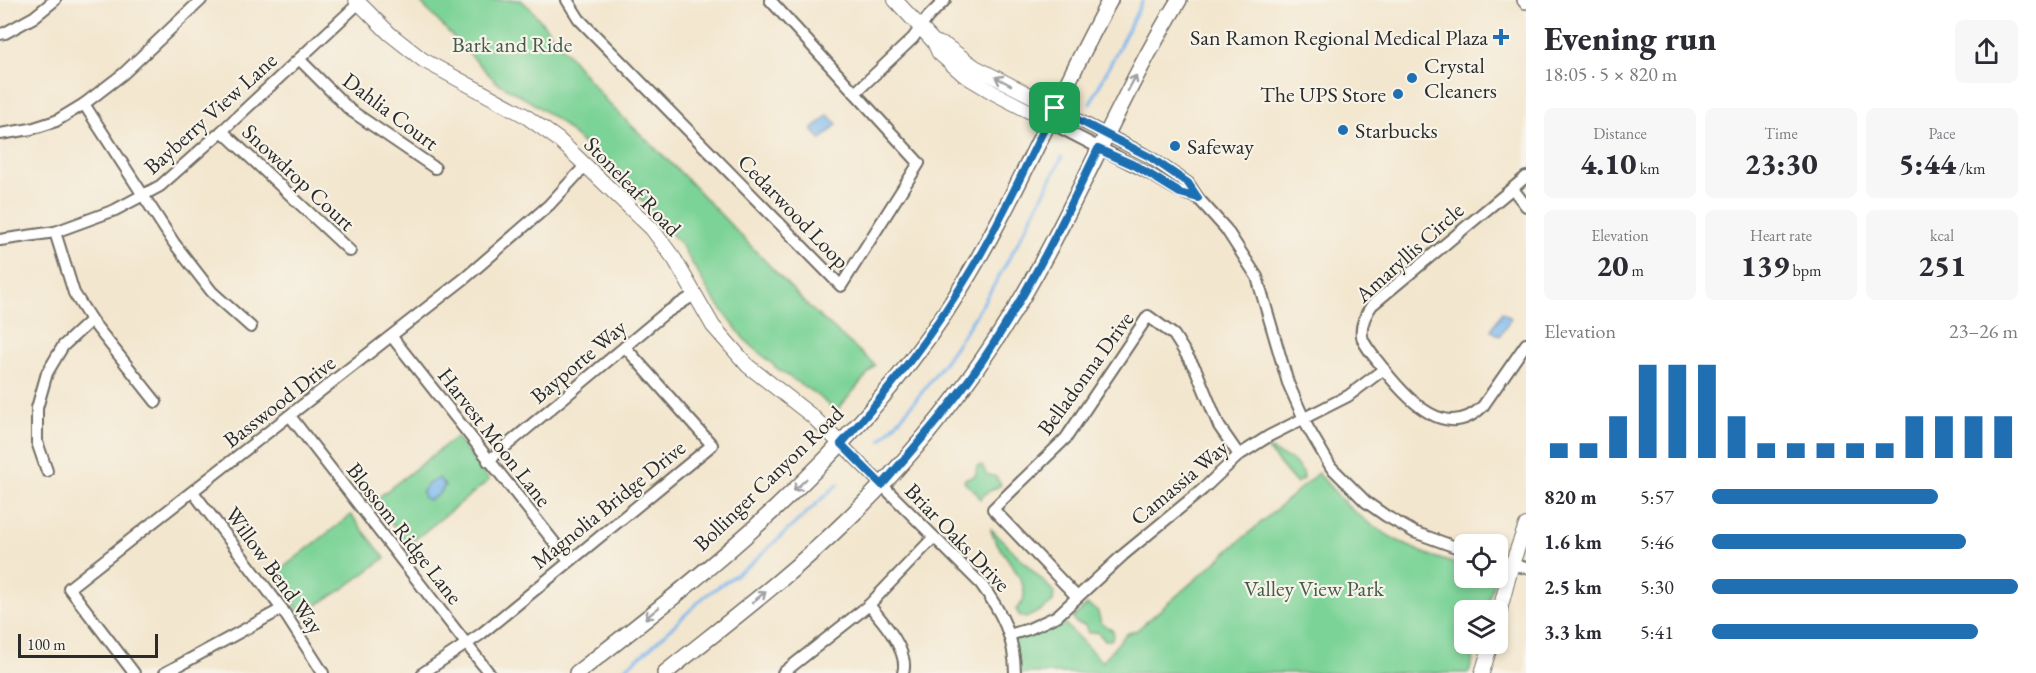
<!DOCTYPE html>
<meta charset="utf-8">
<style>
:root{--surface:#fff;--page:#f7f7f7;--text:#2b2b33;--muted:#7c7c81;--accent:#1f6fb2}
body{margin:0;font-family:"EB Garamond",serif;background:var(--page);color:var(--text);height:100vh;display:flex;flex-direction:column;font-size:22px;white-space:nowrap}
*{box-sizing:border-box;margin:0}
p{font-size:20px;color:var(--muted)}
.icon{flex:none;width:33px;height:33px;fill:none;stroke:currentColor;stroke-width:2;stroke-linecap:round;stroke-linejoin:round}
.map{position:relative;flex:1;overflow:hidden}
.side{display:flex;flex-direction:column;background:var(--surface);width:510px}
.side>*{flex:none}
.fabs{position:absolute;left:1454px;top:534px;display:grid;gap:12px}
.fabs a{display:grid;place-items:center;width:54px;height:54px;border-radius:9px;background:var(--surface);box-shadow:0 3px 9px #0003;font-size:30px}
.scale{position:absolute;left:18px;bottom:15px;width:140px;box-sizing:border-box;padding-left:6px;border:3px solid #2b2b2b;border-top:0;font-size:16px;line-height:21px;white-space:nowrap;color:#2b2b2b;-webkit-text-stroke:4px #f7f3e8;paint-order:stroke}
.pin{position:absolute;display:grid;place-items:center;width:51px;height:51px;color:#fff;margin:-26px;border-radius:12px;box-shadow:0 3px 9px #0006}
.round{display:grid;place-items:center;flex:none;width:63px;height:63px;border-radius:9px;background:var(--page)}
.head{display:flex;align-items:center;justify-content:space-between;height:102px;padding:0 18px}
h1{font-size:33px;font-weight:800;line-height:45px}
.stats{display:grid;grid-template-columns:repeat(3,1fr);gap:9px;height:102px;padding:6px 18px}
.stats div{display:grid;align-content:center;border-radius:9px;background:var(--page);text-align:center}
.stats b{font-size:30px;font-weight:800}
.stats small{font-size:16px;font-weight:400}
.stats p{font-size:16px}
.chart{height:168px;padding:12px 18px}
.chart p{display:flex;justify-content:space-between}
.chart svg{width:100%;height:108px;margin-top:6px;stroke:var(--accent);stroke-width:6}
ul{padding:0 18px;list-style:none;font-size:20px}
li{display:grid;grid-template-columns:96px 72px 1fr;align-items:center;height:45px}
li i{height:15px;border-radius:8px;background:var(--accent)}
main{display:flex;flex:1;min-height:0}
.map>svg:first-child{display:block}
</style>
<main>
<div class="map">
<svg width="1526" height="673" viewBox="0 0 1526 673">
<rect width="100%" height="100%" fill="#f7f3e8"/>
<filter id="ink" filterUnits="userSpaceOnUse"><feTurbulence type="fractalNoise" baseFrequency=".0167" numOctaves="2"/><feDisplacementMap in="SourceGraphic" scale="12" xChannelSelector="R" yChannelSelector="G"/><feConvolveMatrix kernelMatrix="1 2 1 2 8 2 1 2 1" color-interpolation-filters="sRGB"/></filter>
<filter id="wash" filterUnits="userSpaceOnUse"><feTurbulence type="fractalNoise" baseFrequency=".008" numOctaves="4" result="noise"/><feDisplacementMap in="SourceGraphic" scale="24" xChannelSelector="R" yChannelSelector="G"/><feGaussianBlur stdDeviation="1.35" result="paint"/><feColorMatrix in="noise" values="0 0 0 0 0 0 0 0 0 0 0 0 0 0 0 0 0 1.4 0 .05"/><feComposite in="paint" operator="in"/></filter>
<g filter="url(#wash)">
<rect width="100%" height="100%" fill="#f3e6ce"/>
<!-- green -->
<g fill="#7cd397" stroke="#547f61" stroke-width="1.5">
<polygon points="418,0 521,0 531,9 608,103 681,173 810,308 875,365 836,412 821,398 779,370 744,339 711,295 682,246 645,203 560,122 531,102 496,82"/>
<polygon points="456,437 489,480 408,545 374,501"/>
<path d="M1271,449C1281,460 1288,452 1298,467C1302,473 1305,472 1303,479L1296,483L1268,450Z"/>
<polygon points="982,465 986,474 996,477 1001,485 986,493 980,499 976,492 966,484 964,481 966,478 973,477 976,474 977,466"/>
<path d="M1318,473C1330,486 1342,502 1356,513C1386,538 1426,557 1464,566V578H1495L1486,610H1464V644H1477L1469,673H1015L1009,635L1057,616L1102,662L1126,634L1137,630Z"/>
<polygon points="351,515 385,558 343,589 301,615 275,574"/>
<path d="M991,529L1054,592L1053,602L1042,610L1026,618L1019,615L1016,609C1044,589 992,548 991,529Z"/>
<polygon points="1087,605 1097,610 1101,623 1113,631 1114,635 1111,640 1105,640 1097,632 1088,633 1085,625 1076,623 1073,618"/>
</g>
<!-- water -->
<g fill="#7bb8ee" stroke="#53728c" stroke-width="1.5">
<polygon points="828,115 837,124 821,140 812,130"/>
<polygon points="1502,312 1511,318 1500,336 1491,330"/>
<polygon points="439,478 445,486 437,496 429,500 424,498 422,492 428,484"/>
</g>
<g fill="none" stroke-linecap="round" stroke-linejoin="round">
<!-- stream -->
<g stroke="#7bb8ee" stroke-width="3">
<polyline points="1090,104 1143,0"/>
<path d="M881,440C958,358 1012,258 1062,157"/>
<polyline points="619,673 648,650 705,596 751,564 838,484"/>
</g>
</g>
</g>
<g filter="url(#ink)">
<g fill="none" stroke-linecap="round" stroke-linejoin="round">
<defs>
<g id="minor">
<polyline points="567,0 579,19 841,286 919,163 770,0"/>
<polyline points="0,34 5,33 34,17 55,0"/>
<polyline points="299,59 350,110 435,168"/>
<polyline points="855,93 913,38 928,17 945,0"/>
<polyline points="84,104 174,243 212,292 251,327"/>
<polyline points="1055,108 1150,157 1188,183 1198,198 1226,229 1257,277 1288,383 1308,428 1331,467 1366,502 1386,516 1414,532 1464,550"/>
<path d="M1048,121C1077,137 1106,151 1135,166C1158,177 1173,191 1198,198"/>
<polyline points="222,131 350,251"/>
<polyline points="0,134 31,129 56,121 84,104 123,74 201,0"/>
<path d="M1526,177L1372,305C1365,315 1359,328 1363,340C1368,351 1378,361 1385,371C1409,401 1447,442 1483,406L1526,344"/>
<polyline points="1513,189 1526,206"/>
<polyline points="55,232 74,293 91,320 156,402"/>
<polyline points="0,240 55,232 115,210 160,186 222,131 359,3"/>
<polyline points="392,337 569,561"/>
<polyline points="290,416 489,673"/>
<path d="M841,444L981,584C1001,611 1015,638 1015,673"/>
<polyline points="488,461 664,314 694,295"/>
<polyline points="47,471 37,442 37,408 47,373 63,346 91,320"/>
<polyline points="193,492 282,609 323,673"/>
<polyline points="1497,560 1526,568"/>
<polyline points="1077,597 993,509 1066,438 1148,316 1174,335 1196,370 1219,426 1239,455"/>
<path d="M869,605C882,620 910,652 903,673"/>
<polyline points="1009,635 1029,629 1057,616 1123,555 1203,489 1239,455 1269,436 1348,396 1384,369"/>
<polyline points="134,673 69,588 465,278 549,205 585,166"/>
<polyline points="165,673 282,609"/>
<polyline points="423,673 481,634 712,445 625,347"/>
<polyline points="783,673 869,605 934,537"/>
</g>
<g id="tertiary">
<polyline points="356,0 390,34 423,60 524,115 559,140 652,229 675,260 713,326 748,366 812,416 841,444"/>
<polyline points="895,0 934,42 939,53 964,75 994,93 1048,121"/>
<polyline points="934,42 946,46 975,67 1055,108"/>
<polyline points="1497,621 1512,564 1526,525"/>
<polyline points="1482,673 1491,644"/>
</g>
<g id="secondary">
<polyline points="1525,0 1526,1"/>
<path d="M577,673C713,568 850,457 945,313C1010,214 1054,103 1110,0"/>
<path d="M665,673C727,623 792,574 849,518C902,467 950,409 991,347C1065,238 1110,112 1179,0"/>
</g>
</defs>
<!-- minor casing -->
<use href="#minor" stroke="#716c64" stroke-width="14"/>
<!-- tertiary casing -->
<use href="#tertiary" stroke="#716c64" stroke-width="16"/>
<!-- secondary casing -->
<use href="#secondary" stroke="#716c64" stroke-width="18"/>
<!-- minor -->
<use href="#minor" stroke="#fff" stroke-width="10"/>
<!-- tertiary -->
<use href="#tertiary" stroke="#fff" stroke-width="14"/>
<!-- secondary -->
<use href="#secondary" stroke="#fff" stroke-width="15"/>
</g>
<!-- one-way arrows -->
<defs><path id="oneway-shaft" d="M-6 0H5M1.5-3L5.5 0L1.5 3" fill="none" stroke-width="1.6" stroke-linecap="round" stroke-linejoin="round" transform="scale(1.5)"/></defs>
<g stroke="#a0a0a0">
<use href="#oneway-shaft" transform="translate(1003 81) rotate(-152)"/>
<use href="#oneway-shaft" transform="translate(1132 83) rotate(-62)"/>
<use href="#oneway-shaft" transform="translate(800 485) rotate(136)"/>
<use href="#oneway-shaft" transform="translate(759 597) rotate(-39)"/>
<use href="#oneway-shaft" transform="translate(652 613) rotate(141)"/>
</g>
</g>
<g fill="none" stroke-linecap="round" stroke-linejoin="round" filter="url(#ink)">
<defs>
<path id="route" d="M1055,108L1150,157L1188,183L1198,198L1180,193L1136,166L1098,149C1066,216 1033,283 992,346C960,396 921,440 882,485L841,444C891,389 935,331 973,267C1004,216 1027,161 1055,108Z"/>
</defs>
<!-- route casing -->
<use href="#route" stroke="#fff" stroke-width="12"/>
<!-- route -->
<use href="#route" stroke="#1f6fb2" stroke-width="8"/>
</g>
<!-- markers -->
<g fill="#1f6fb2" stroke="#f7f3e8" stroke-width="2">
<path d="M1498 28h6v6h6v6h-6v6h-6v-6h-6v-6h6z"/>
<circle cx="1412" cy="78" r="6"/>
<circle cx="1398" cy="94" r="6"/>
<circle cx="1343" cy="130" r="6"/>
<circle cx="1175" cy="146" r="6"/>
</g>
<g text-anchor="middle" stroke-width="4.5" stroke-linejoin="round" paint-order="stroke">
<!-- poi labels -->
<g font-size="22" fill="#2b2b2b" stroke="#f7f3e8" text-anchor="start">
<text x="1488" y="45" text-anchor="end">San Ramon Regional Medical Plaza</text>
<text x="1424" y="73">Crystal<tspan x="1424" dy="25">Cleaners</tspan></text>
<text x="1386" y="102" text-anchor="end">The UPS Store</text>
<text x="1355" y="138">Starbucks</text>
<text x="1187" y="154">Safeway</text>
</g>
<!-- park labels -->
<g font-size="22" fill="#435d4b" stroke="#f7f3e8">
<text x="512" y="52">Bark and Ride</text>
<text x="1314" y="596">Valley View Park</text>
</g>
<!-- street labels -->
<g font-size="22" fill="#2b2b2b" stroke="#f7f3e8">
<text transform="translate(391 111) rotate(37)" y="8">Dahlia Court</text>
<text transform="translate(210 113) rotate(-42)" y="8">Bayberry View Lane</text>
<text transform="translate(299 177) rotate(43)" y="8">Snowdrop Court</text>
<text transform="translate(633 186) rotate(46)" y="8">Stoneleaf Road</text>
<text transform="translate(794 211) rotate(46)" y="8">Cedarwood Loop</text>
<text transform="translate(1409 252) rotate(-42)" y="8">Amaryllis Circle</text>
<text transform="translate(578 361) rotate(-40)" y="8">Bayporte Way</text>
<text transform="translate(1085 373) rotate(-54)" y="8">Belladonna Drive</text>
<text transform="translate(279 401) rotate(-38)" y="8">Basswood Drive</text>
<text transform="translate(495 437) rotate(52)" y="8">Harvest Moon Lane</text>
<text transform="translate(768 478) rotate(-44)" y="8">Bollinger Canyon Road</text>
<text transform="translate(1179 482) rotate(-40)" y="8">Camassia Way</text>
<text transform="translate(608 504) rotate(-39)" y="8">Magnolia Bridge Drive</text>
<text transform="translate(405 533) rotate(52)" y="8">Blossom Ridge Lane</text>
<text transform="translate(958 537) rotate(46)" y="8">Briar Oaks Drive</text>
<text transform="translate(275 570) rotate(54)" y="8">Willow Bend Way</text>
</g>
</g>
</svg>
<div class="fabs">
<a><svg class="icon" aria-label="locate" viewBox="0 0 24 24"><circle cx="12" cy="12" r="6"/><path d="M12 2v4M12 18v4M2 12h4M18 12h4"/></svg></a>
<a><svg class="icon" aria-label="layers" viewBox="0 0 24 24"><path d="M12 4l9 5-9 5-9-5zM3 14l9 5 9-5"/></svg></a>
</div>
<div class="scale">100 m</div>
<div class="pin" style="left:1055px;top:108px;background:#1e9e55"><svg class="icon" aria-label="arrive" viewBox="0 0 24 24"><path d="M6 21V4h12l-3 4 3 4H6"/></svg></div>
</div>
<section class="side">
<div class="head"><div><h1>Evening run</h1><p>18:05 · 5 × 820 m</p></div><a class="round"><svg class="icon" aria-label="share" viewBox="0 0 24 24"><path d="M12 15V3M7 8l5-5 5 5M5 13v7h14v-7"/></svg></a></div>
<div class="stats">
<div><p>Distance</p><b>4.10<small> km</small></b></div>
<div><p>Time</p><b>23:30</b></div>
<div><p>Pace</p><b>5:44<small> /km</small></b></div>
</div>
<div class="stats">
<div><p>Elevation</p><b>20<small> m</small></b></div>
<div><p>Heart rate</p><b>139<small> bpm</small></b></div>
<div><p>kcal</p><b>251</b></div>
</div>
<div class="chart"><p><span>Elevation</span>23–26 m</p>
<svg viewBox="0 0 160 44" preserveAspectRatio="none"><path d="M5 44V38M15 44V38M25 44V27M35 44V6M45 44V6M55 44V6M65 44V27M75 44V38M85 44V38M95 44V38M105 44V38M115 44V38M125 44V27M135 44V27M145 44V27M155 44V27"/></svg>
</div>
<ul>
<li><b>820 m</b>5:57<i style="width:74%"></i></li>
<li><b>1.6 km</b>5:46<i style="width:83%"></i></li>
<li><b>2.5 km</b>5:30<i style="width:100%"></i></li>
<li><b>3.3 km</b>5:41<i style="width:87%"></i></li>
</ul>
</section>
</main>
